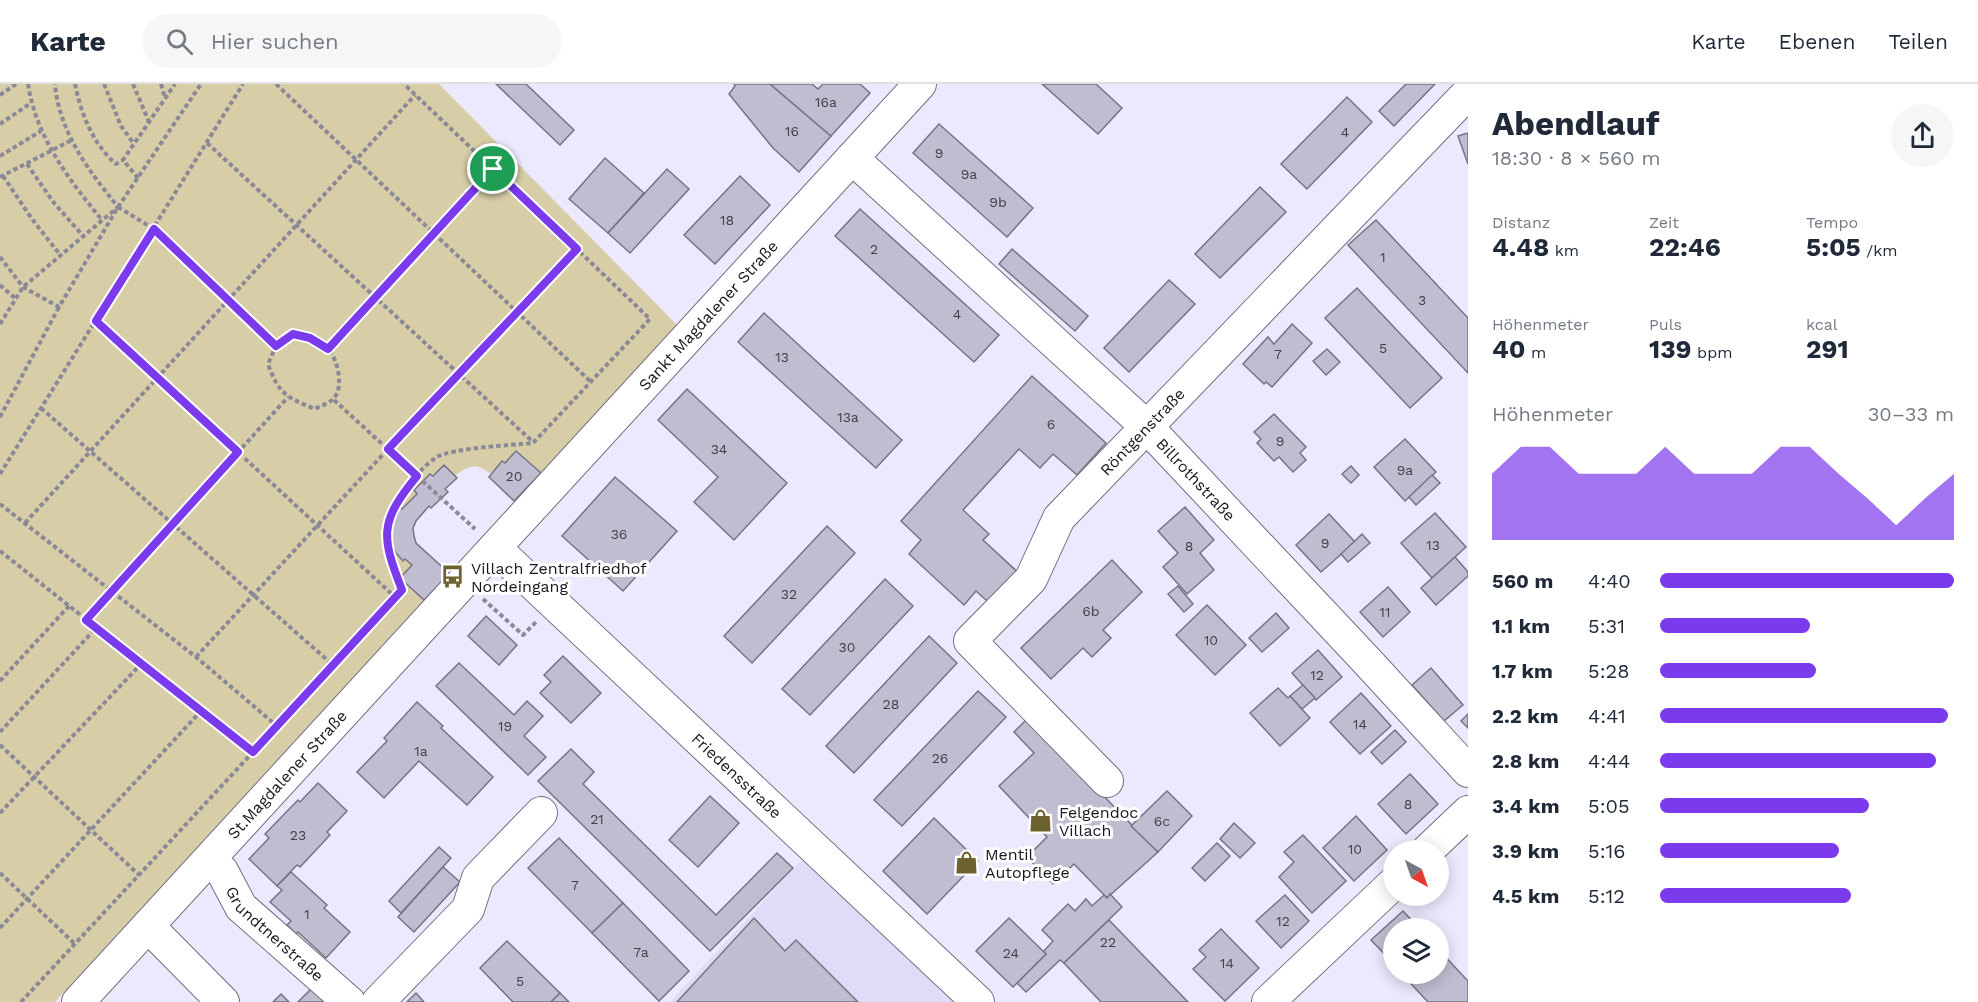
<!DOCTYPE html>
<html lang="de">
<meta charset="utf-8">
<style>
:root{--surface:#fff;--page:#f6f6f7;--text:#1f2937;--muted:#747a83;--line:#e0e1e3;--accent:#7c3aed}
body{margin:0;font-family:"Work Sans",sans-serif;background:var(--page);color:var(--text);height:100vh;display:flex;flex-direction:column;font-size:22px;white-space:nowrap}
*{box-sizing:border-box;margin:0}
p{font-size:20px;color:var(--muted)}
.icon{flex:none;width:33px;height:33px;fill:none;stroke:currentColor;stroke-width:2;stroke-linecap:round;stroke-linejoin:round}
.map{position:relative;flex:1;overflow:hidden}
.drawer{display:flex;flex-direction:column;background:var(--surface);width:510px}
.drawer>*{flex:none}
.needle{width:39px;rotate:140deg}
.fabs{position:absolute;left:1383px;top:756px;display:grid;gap:12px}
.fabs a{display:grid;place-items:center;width:66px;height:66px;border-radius:50%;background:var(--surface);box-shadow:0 3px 15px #0003;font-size:30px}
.pin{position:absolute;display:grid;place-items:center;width:51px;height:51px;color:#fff;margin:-26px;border:3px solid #fff;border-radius:50%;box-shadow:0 2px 6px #0007}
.round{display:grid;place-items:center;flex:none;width:63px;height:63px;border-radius:32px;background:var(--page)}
.head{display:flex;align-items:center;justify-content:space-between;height:102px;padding:0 24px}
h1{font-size:33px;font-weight:700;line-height:45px}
.metrics{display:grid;grid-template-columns:repeat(3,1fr);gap:9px;height:102px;padding:6px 24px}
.metrics div{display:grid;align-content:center}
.metrics b{font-size:26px;font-weight:700}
.metrics small{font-size:16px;font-weight:400}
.metrics p{font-size:16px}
.chart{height:168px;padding:12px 24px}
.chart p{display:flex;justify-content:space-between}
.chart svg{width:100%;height:108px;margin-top:6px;fill:var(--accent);opacity:.7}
ul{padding:0 24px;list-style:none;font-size:20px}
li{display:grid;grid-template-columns:96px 72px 1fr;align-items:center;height:45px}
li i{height:15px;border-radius:8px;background:var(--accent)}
header{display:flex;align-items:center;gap:36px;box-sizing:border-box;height:84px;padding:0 30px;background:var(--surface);border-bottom:2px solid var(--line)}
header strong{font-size:28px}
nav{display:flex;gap:33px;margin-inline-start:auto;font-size:21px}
.search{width:420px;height:54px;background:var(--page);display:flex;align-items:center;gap:15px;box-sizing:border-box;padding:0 21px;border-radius:33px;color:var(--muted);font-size:22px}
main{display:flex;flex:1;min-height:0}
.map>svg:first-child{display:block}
</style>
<header>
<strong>Karte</strong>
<div class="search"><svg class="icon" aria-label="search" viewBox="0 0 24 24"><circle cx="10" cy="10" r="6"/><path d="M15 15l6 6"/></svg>Hier suchen</div>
<nav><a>Karte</a><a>Ebenen</a><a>Teilen</a></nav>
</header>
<main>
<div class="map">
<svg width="1468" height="918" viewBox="0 0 1468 918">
<rect width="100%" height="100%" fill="#ece8fd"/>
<!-- built -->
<polygon fill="#e1dbf7" points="811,766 970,918 670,918"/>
<!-- green -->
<path fill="#d7cea7" d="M0,0H439L679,243L541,389L516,367L505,379L502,377L490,390C478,378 467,382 455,392H433L430,390L414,406L417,410L402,425L399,422C391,438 392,463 403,477L405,475L412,481L401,494L424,516L55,918H0Z"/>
<!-- building -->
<g fill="#c1bdd1" stroke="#777385" stroke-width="1.5">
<polygon points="496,0 526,0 574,46 560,61"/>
<polygon points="734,0 770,0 831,52 799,88 773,64 729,10 735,2"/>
<polygon points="770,0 812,0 818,5 823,0 860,0 870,9 831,52"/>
<polygon points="1042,0 1096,0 1122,24 1098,50"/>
<polygon points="1406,0 1435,0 1394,42 1379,27"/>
<polygon points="1347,13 1372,38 1307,105 1281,80"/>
<polygon points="939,40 1033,124 1007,153 913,69"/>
<polygon points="1468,49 1468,80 1458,52"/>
<polygon points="605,74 644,109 608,149 569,115"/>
<polygon points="667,85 689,105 630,169 608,149"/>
<polygon points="740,92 770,121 715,180 684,151"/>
<polygon points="1260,103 1286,128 1220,194 1195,170"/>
<polygon points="860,125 999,251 974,278 835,152"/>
<polygon points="1376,136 1468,234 1468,289 1348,161"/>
<polygon points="1012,165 1088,232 1075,247 999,180"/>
<polygon points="1169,196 1195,220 1129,288 1104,264"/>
<polygon points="1357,204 1442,294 1410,324 1325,234"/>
<polygon points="764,229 902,356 876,384 738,258"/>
<polygon points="1292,240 1312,259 1272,303 1266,298 1264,300 1243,280 1268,253 1274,260"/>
<polygon points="1327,265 1340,278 1326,291 1313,277"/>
<polygon points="1032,292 1106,359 1077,391 1053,370 1040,384 1019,365 963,426 989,450 983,456 1023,493 995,524 976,507 964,521 909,470 921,456 901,437"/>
<polygon points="687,305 787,399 734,456 694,418 718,393 658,336"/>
<polygon points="1274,330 1306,363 1300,369 1306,376 1293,388 1279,373 1274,377 1257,359 1261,355 1254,348"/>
<polygon points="1405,355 1436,388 1405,417 1374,383"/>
<polygon points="516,367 541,389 514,417 489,393 502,377 505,379"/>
<polygon points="444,381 457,394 445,405 448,408 431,424 429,422 416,437 413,444 414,452 416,459 450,490 424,516 400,494 412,481 405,475 403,477 396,469 391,460 390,449 393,433 399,422 402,425 417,410 414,406 430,390 433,392"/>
<polygon points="1351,382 1359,391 1351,399 1342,390"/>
<polygon points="1432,391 1440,399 1416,421 1409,413"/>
<polygon points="615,393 677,447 623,507 562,452"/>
<polygon points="1185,423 1214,456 1200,469 1214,486 1187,510 1163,483 1178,469 1158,447"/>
<polygon points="1435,429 1466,463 1432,494 1401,459"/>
<polygon points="1329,430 1355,458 1321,488 1296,461"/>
<polygon points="827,442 855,469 752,579 724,552"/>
<polygon points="1362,450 1370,459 1348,478 1341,470"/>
<polygon points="1455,473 1468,488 1468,492 1436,521 1421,504"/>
<polygon points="1112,476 1142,508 1103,546 1111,554 1092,573 1083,564 1051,595 1021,564"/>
<polygon points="885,495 913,522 810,631 782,605"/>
<polygon points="1178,502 1193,520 1184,528 1168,510"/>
<polygon points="1388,503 1410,528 1383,553 1360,528"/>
<polygon points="1207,521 1246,561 1215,591 1176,551"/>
<polygon points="1276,529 1289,544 1262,568 1249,554"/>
<polygon points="486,532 517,561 499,581 468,552"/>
<polygon points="929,552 957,579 854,689 826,662"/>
<polygon points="1318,566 1342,593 1316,616 1292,589"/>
<polygon points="563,572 601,609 571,639 540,609 551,598 544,591"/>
<polygon points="459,579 514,631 527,617 543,632 524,652 546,673 528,691 436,602"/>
<polygon points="1431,584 1463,621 1444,637 1412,601"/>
<polygon points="1303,601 1315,614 1302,625 1290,612"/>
<polygon points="1278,604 1288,614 1290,612 1310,634 1280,662 1250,629"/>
<polygon points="978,607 1006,633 902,742 874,716"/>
<polygon points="1361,609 1391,642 1360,670 1330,638"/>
<polygon points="417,618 443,642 441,644 493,693 467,721 419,677 384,714 357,688 387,657 384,654"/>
<polygon points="1468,630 1468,644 1461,637"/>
<polygon points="1028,634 1158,768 1107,814 1074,780 1053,800 1027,773 1047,753 999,702 1034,669 1014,648"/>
<polygon points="1395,646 1406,658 1382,680 1371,668"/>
<polygon points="571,665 594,688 583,700 716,831 777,769 793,784 710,867 538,697"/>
<polygon points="1410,690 1438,720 1406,750 1378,720"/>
<polygon points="318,699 347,727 327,748 330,751 300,783 297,781 277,802 249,775 269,754 265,750 298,716 300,718"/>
<polygon points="1167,707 1192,732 1158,768 1131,742"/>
<polygon points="710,712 739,739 698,783 669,756"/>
<polygon points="1356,732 1387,766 1354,797 1323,764"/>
<polygon points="934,734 978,777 927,830 883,787"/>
<polygon points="1234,739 1255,759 1240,774 1220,755"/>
<polygon points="1303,751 1346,797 1312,829 1279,793 1294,778 1284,768"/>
<polygon points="559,754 623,819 592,849 528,784"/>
<polygon points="1217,759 1230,772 1205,797 1192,784"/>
<polygon points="439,763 451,774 401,829 389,817"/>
<polygon points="443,783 460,798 414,848 398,833"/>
<polygon points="291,788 327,821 324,824 350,848 326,874 298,848 296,850 287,841 291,837 270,818 282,806 277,802"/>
<polygon points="1110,810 1122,823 1064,879 1060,876 1026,908 1017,899 1046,870 1043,868 1053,857 1042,846 1068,820 1075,827 1086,815 1092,822 1104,811 1107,814"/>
<polygon points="1285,811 1309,837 1281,864 1256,837"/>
<polygon points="623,819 689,887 659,917 592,849"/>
<polygon points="1403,827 1419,844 1394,844 1394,880 1371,856"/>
<polygon points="754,834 785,867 796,856 858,918 677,918"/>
<polygon points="1009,834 1046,870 1013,903 976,867"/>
<polygon points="1109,836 1188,918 1101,918 1064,879"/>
<polygon points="1221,845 1259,884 1225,917 1193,885 1206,873 1199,866"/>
<polygon points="507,857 560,909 551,918 513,918 480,884"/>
<polygon points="1438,865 1468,897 1468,918 1428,918 1402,890 1438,890"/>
<polygon points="315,901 331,918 298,918"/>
<polygon points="416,909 424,918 407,918"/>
<polygon points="560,909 569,918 551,918"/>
<polygon points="281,910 289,918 273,918"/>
</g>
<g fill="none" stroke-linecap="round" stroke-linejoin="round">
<defs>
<g id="minor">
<path id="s1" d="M852,74L1146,342L1366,576L1468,687"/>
<path id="s2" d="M495,464L978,918"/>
<path id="s3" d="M1107,697L970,557L1031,495L1059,434L1468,9"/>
<polyline points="1428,766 1468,728"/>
<path id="s4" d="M210,775L222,787L241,823L349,918"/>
<polyline points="148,842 223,918"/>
<path id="s5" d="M78,918L920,0"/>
<polyline points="378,918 468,825 478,794 541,729"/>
<polyline points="1268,918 1394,799"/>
</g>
</defs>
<!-- minor casing -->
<use href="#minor" stroke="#716e80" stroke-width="34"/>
<!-- path -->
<g stroke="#8b8997" stroke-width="4" stroke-dasharray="4.5 3" stroke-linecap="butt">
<path d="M28,0C36,53 69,96 102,136"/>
<path d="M75,0C81,30 93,60 116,80L123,76"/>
<polyline points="104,0 121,42 134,60"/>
<polyline points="133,0 149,38"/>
<polyline points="161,0 165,14"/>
<polyline points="276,0 591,298"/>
<polyline points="0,11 16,0"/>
<polyline points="0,40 31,19"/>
<polyline points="207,59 533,358"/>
<polyline points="0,72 41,47"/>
<polyline points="27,80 54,119 84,153"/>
<polyline points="3,92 32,135 61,172"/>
<polyline points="0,93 72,56"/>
<polyline points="138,94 123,76 175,0"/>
<polyline points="118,123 201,0"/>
<path d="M0,173L23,203L59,223L118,123L154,145L276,262L268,280C279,310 286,313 315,325C320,322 327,320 332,316C345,306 338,275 328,265C318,256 305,253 293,250L276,262"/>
<polyline points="0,201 16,215"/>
<polyline points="96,237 395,513"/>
<path d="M0,240L23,203L118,123C89,87 59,48 55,0"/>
<polyline points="328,265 493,85"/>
<polyline points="334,316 475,445"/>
<polyline points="41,324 333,581"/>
<polyline points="0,333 59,223"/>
<polyline points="0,390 243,0"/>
<polyline points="0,420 196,573 277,642"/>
<polyline points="25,439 415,11"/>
<path d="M0,467L253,668L402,506C395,490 385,471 385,453C386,427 416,386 437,373C452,364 513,361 533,359L650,235L404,0"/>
<polyline points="483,515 523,551 537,537"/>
<polyline points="86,536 288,313"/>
<polyline points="196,573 388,365 577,165"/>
<polyline points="0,597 69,522"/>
<polyline points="0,648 96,544"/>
<polyline points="0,661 139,791"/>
<polyline points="0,729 141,580"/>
<polyline points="0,789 75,860"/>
<polyline points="0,844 201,627"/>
<polyline points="21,918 253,668"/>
</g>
<!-- minor -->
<use href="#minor" stroke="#fff" stroke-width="32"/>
</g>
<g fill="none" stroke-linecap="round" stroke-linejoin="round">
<defs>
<path id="route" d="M493,85L577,165L388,365L417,392C379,438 381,452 402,506L253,668L86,536L238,368L96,237L154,145L276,262L293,250L310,254L328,265Z"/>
</defs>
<!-- route casing -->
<use href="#route" stroke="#fff" stroke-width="12"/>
<!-- route -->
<use href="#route" stroke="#7c3aed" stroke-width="8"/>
</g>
<!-- icons -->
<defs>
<symbol id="bus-bare" viewBox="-9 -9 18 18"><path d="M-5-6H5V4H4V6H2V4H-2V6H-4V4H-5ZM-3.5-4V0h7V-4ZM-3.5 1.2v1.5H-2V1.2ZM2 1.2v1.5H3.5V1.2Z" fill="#6d622f" stroke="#fff" stroke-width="2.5" paint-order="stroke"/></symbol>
<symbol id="shop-bare" viewBox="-9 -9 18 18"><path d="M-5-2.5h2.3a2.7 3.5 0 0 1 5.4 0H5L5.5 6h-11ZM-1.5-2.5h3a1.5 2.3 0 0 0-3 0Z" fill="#6d622f" stroke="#fff" stroke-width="2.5" paint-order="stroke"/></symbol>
</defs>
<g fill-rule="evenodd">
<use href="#bus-bare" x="436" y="476" width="33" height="33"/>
<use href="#shop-bare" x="1024" y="720" width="33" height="33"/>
<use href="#shop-bare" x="950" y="762" width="33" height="33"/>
</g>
<g text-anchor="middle" stroke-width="6" stroke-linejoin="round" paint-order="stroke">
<!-- number labels -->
<g font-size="14" fill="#42404a">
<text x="826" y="23">16a</text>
<text x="792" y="52">16</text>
<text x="1345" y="53">4</text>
<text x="939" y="74">9</text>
<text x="969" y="95">9a</text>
<text x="998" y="123">9b</text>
<text x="727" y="141">18</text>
<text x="874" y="170">2</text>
<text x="1383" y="178">1</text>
<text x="1422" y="221">3</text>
<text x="957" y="235">4</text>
<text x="1383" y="269">5</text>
<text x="1278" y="275">7</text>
<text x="782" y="278">13</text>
<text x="848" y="338">13a</text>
<text x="1051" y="345">6</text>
<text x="1280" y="362">9</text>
<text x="719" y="370">34</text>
<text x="1405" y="391">9a</text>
<text x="514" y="397">20</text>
<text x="619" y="455">36</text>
<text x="1325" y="464">9</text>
<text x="1433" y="466">13</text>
<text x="1189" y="467">8</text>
<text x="789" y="515">32</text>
<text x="1091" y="532">6b</text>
<text x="1385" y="533">11</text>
<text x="1211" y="561">10</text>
<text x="847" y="568">30</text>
<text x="1317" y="596">12</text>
<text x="891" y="625">28</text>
<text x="1360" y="645">14</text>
<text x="505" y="647">19</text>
<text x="421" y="672">1a</text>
<text x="940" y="679">26</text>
<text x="1408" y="725">8</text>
<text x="597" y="740">21</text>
<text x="1162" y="742">6c</text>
<text x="298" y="756">23</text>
<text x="1355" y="770">10</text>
<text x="575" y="806">7</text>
<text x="307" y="835">1</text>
<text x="1283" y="842">12</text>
<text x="1108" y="863">22</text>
<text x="641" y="873">7a</text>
<text x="1011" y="874">24</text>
<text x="1227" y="884">14</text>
<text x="520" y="902">5</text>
</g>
<!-- street labels -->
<g font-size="16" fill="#17161d" stroke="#fff">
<text dy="6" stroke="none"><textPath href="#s5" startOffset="932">Sankt Magdalener Straße</textPath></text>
<text dy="6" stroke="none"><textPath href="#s3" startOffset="470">Röntgenstraße</textPath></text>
<text dy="6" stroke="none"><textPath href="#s1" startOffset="471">Billrothstraße</textPath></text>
<text dy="6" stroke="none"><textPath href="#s5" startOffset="309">St.Magdalener Straße</textPath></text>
<text dy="6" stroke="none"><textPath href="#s2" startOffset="332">Friedensstraße</textPath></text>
<text dy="6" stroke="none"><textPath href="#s4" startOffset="100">Grundtnerstraße</textPath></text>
</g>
<!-- poi labels -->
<g font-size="16" fill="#17161d" stroke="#fff" text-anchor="start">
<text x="471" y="490">Villach Zentralfriedhof<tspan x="471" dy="18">Nordeingang</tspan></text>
<text x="1059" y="734">Felgendoc<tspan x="1059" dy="18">Villach</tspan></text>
<text x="985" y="776">Mentil<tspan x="985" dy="18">Autopflege</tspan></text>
</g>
</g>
</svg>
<div class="fabs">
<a><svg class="needle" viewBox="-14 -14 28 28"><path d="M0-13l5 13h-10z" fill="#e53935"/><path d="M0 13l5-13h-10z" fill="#747a83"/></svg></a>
<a><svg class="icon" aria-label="layers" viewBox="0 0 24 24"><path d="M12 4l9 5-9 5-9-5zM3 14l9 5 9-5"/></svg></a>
</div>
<div class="pin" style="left:493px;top:85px;background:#1e9e55"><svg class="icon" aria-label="arrive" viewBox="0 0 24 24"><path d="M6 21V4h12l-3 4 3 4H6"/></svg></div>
</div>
<section class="drawer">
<div class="head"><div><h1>Abendlauf</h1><p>18:30 · 8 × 560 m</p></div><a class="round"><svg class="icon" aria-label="share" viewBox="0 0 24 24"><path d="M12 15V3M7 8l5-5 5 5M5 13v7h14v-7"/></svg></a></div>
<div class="metrics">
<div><p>Distanz</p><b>4.48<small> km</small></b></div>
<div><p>Zeit</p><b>22:46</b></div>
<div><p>Tempo</p><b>5:05<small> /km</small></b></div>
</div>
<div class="metrics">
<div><p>Höhenmeter</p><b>40<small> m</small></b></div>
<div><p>Puls</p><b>139<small> bpm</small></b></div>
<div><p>kcal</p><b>291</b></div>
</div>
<div class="chart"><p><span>Höhenmeter</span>30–33 m</p>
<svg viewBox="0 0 160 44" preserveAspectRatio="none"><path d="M0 44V17L10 6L20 6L30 17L40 17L50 17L60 6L70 17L80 17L90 17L100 6L110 6L120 17L130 27L140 38L150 27L160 17V44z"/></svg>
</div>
<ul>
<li><b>560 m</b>4:40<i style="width:100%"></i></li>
<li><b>1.1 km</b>5:31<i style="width:51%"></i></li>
<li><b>1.7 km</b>5:28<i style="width:53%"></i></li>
<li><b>2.2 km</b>4:41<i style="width:98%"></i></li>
<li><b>2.8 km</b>4:44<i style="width:94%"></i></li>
<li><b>3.4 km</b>5:05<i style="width:71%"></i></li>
<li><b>3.9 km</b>5:16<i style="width:61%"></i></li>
<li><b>4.5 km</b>5:12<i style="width:65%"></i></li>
</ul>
</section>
</main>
